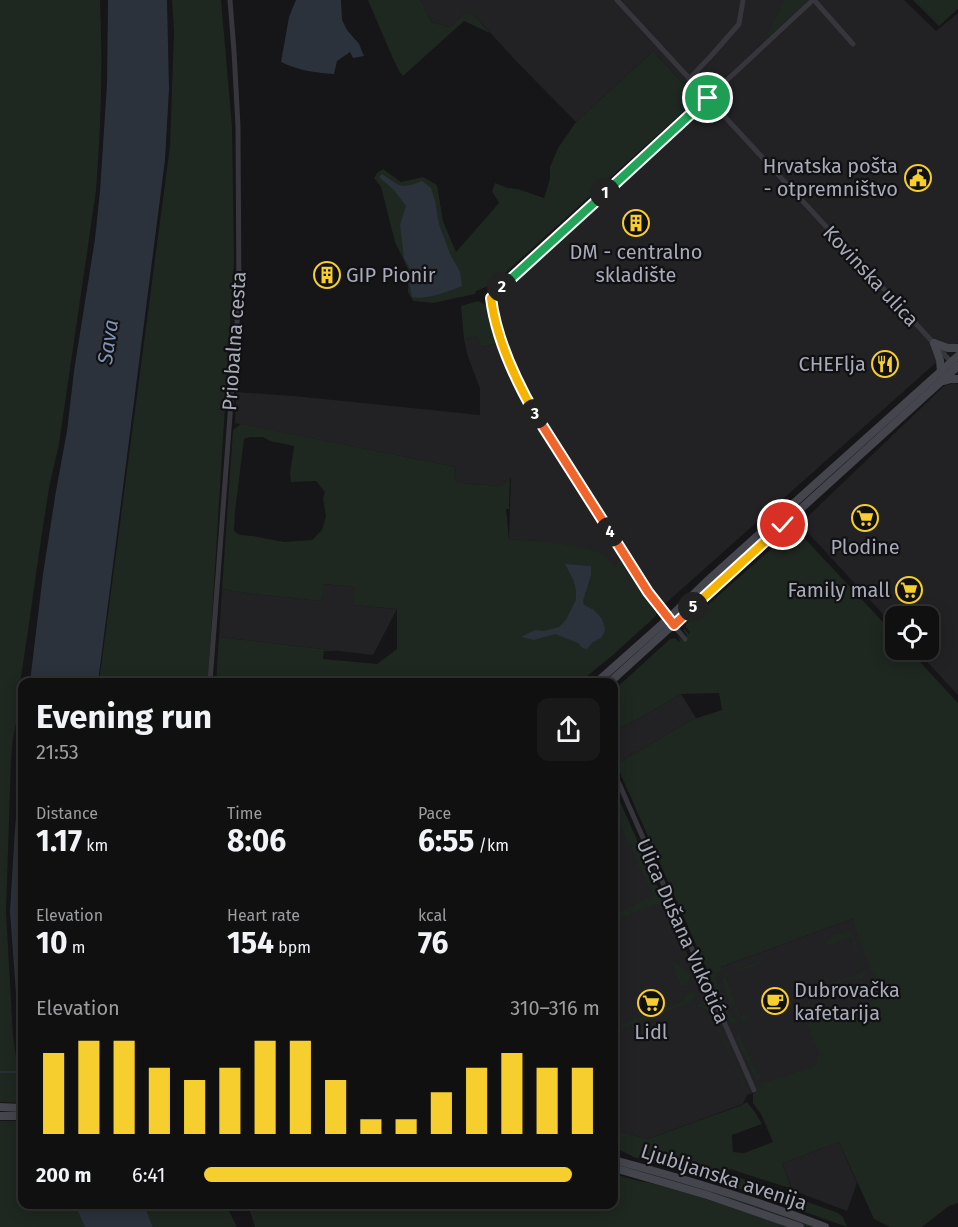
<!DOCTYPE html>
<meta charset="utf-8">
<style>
:root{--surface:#101011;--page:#19191a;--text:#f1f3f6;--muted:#9c9d9f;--line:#303031;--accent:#f6cf2f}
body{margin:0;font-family:"Fira Sans",sans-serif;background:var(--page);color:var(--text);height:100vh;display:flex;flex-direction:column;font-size:22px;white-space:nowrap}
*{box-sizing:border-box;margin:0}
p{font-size:20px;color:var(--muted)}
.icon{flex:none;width:33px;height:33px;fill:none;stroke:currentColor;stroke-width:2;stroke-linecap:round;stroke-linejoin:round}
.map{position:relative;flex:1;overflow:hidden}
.panel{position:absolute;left:18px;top:678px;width:600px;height:531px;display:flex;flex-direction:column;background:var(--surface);border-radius:12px;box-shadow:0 3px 15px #0003,0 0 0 2px var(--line)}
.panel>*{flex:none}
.controls{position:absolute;left:885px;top:606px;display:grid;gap:12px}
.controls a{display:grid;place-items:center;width:54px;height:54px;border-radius:12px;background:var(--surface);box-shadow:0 3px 15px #0003,0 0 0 2px var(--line);font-size:30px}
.pin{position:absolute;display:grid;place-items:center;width:51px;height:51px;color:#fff;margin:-26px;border:3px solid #fff;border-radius:50%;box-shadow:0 2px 6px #0007}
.km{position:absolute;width:30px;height:30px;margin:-15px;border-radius:50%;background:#222;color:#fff;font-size:16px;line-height:30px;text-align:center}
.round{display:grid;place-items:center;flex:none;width:63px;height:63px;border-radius:12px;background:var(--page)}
.head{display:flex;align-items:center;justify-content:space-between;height:102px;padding:0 18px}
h1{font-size:33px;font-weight:700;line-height:45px}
.metrics{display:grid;grid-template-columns:repeat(3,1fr);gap:9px;height:102px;padding:6px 18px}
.metrics div{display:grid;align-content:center}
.metrics b{font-size:30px;font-weight:700}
.metrics small{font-size:16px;font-weight:400}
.metrics p{font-size:16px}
.chart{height:168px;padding:12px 18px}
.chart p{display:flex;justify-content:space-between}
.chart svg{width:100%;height:108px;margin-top:6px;stroke:var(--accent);stroke-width:6}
ul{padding:0 18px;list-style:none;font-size:20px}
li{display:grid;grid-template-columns:96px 72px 1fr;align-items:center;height:45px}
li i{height:15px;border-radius:8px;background:var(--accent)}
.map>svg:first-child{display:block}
</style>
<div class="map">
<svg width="958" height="1227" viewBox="0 0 958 1227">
<rect width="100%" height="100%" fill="#161517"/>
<!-- built -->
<g fill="#222124">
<polygon points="421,0 904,0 936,31 958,13 958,343 656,612 622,560 614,566 589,549 554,543 509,539 511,477 501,486 461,483 454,480 456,467 235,423 236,392 294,396 480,415 480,389 467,354 464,339 477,335 482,347 503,342 488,306 694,119 686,109 691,103 693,97 691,92 653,51 576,122 519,64 473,14 466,12 450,27 431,22"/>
<polygon points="954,383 958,384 958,695 916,650 928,650 928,616 896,616 895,627 800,524 944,386"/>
<polygon points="323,584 356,587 353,605 397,609 373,655 219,637 222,589 253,594 321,601"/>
<polygon points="681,694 696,718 616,764 614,758 614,731 640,718"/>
<polygon points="615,791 697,976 852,919 875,973 886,995 829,1068 747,1095 743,1104 648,1139 614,1130 614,792"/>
<polygon points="839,1142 857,1183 847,1211 792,1190 784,1168 783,1163"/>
</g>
<!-- green -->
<g fill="#1f2721" fill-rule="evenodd">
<path d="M0,0H100C103,64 101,128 96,191L59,444L49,488L39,553L28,631L17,703V718L13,739L11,761L6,911L13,1036L16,1057L22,1078V1103L0,1102Z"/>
<polygon points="172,0 221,0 232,126 234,261 208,682 99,682 170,146 174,32"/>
<polygon points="368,0 421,0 431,22 450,27 466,12 473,14 490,33 464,21 403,76 399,71 391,54"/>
<polygon points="785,0 809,0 768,37 767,35"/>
<polygon points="913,0 958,0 958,9 939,26"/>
<polygon points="653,51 691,92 692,100 686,109 494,283 489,284 486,287 476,291 475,294 433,303 413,301 408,292 408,269 395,242 381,187 374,178 377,173 383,169 401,182 423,177 437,185 443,221 456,252 499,203 492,191 495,183 508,188 518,189 544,198 550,179 550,167 558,148 576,122"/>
<polygon points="478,301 488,306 498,343 482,347 477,336 464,339 461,306"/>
<path d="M241,424L456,467L454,479L461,483L501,486L510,478L509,509H506L509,539C534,541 583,543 604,555C608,558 611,562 614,566L622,559L656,613V616L613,655L580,682H436L434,679L428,682H216L219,637L338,651H324L323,659L377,664L397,649V609L353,605L355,587L324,584L321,601L253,594L222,589L233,430ZM250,437H263L270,441L294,446L290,474L291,482L316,481L325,492L323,498L326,516L322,530L312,540L284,542L253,536L240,535L234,531L235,512L244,439Z"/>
<polygon points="795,528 895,635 896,650 909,650 958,703 958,1203 949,1206 922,1227 890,1227 874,1219 839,1142 783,1163 784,1168 791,1188 783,1186 730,1169 707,1176 701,1175 633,1157 630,1155 614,1147 614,1130 648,1139 742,1105 747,1102 755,1112 762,1124 732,1135 733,1152 744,1153 773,1142 761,1114 753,1103 753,1094 757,1092 757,1089 760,1084 815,1066 817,1064 817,1056 820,1055 806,1023 877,999 876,995 880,991 880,983 872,973 852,919 721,967 722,971 718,973 716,978 728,1011 737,1021 738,1023 731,1024 616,764 694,719 722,710 719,693 681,694 640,718 614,731 614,690 670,639 675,638 679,642 680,641 677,636 682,640 687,636 683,630 685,629 689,634 690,633 686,627 686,624"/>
<polygon points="614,788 747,1090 745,1091 711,1013 703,1008 696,1007 702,1001 703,995 665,907 658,904 614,920 614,912 617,910 619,913 653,896 614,812"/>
<path d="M848,931L853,935L866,973C862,983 858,978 849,980C843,981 838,984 833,986L832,983L862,972L864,970L851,937L827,946L826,941L834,935Z"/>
<path d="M672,961C683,968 702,977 681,987Z"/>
<polygon points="759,961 763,963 725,976 740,1016 748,1014 749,1016 748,1020 743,1022 729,1003 722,980 724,975"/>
<polygon points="691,992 695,992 697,994 696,997 687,1004 614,1031 614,1029 621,1026 620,1023 623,1022 624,1023 685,1001 684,995"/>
<polygon points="741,1033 742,1034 740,1035 757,1074 761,1073 760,1078 756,1081 737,1039 738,1034"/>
<polygon points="0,1121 22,1121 22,1204 75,1205 85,1227 0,1227"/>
<path d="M614,1163C682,1182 749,1202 816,1227H807L773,1214L614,1166Z"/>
<polygon points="614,1174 639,1181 650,1183 694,1195 789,1227 255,1227 248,1205 614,1204"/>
<polygon points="728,1175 732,1175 750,1181 838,1213 843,1217 847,1227 715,1180"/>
<polygon points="144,1205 226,1205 237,1227 153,1227"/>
</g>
<!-- water -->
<g fill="#2b323c">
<polygon points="108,0 167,0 169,89 165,160 98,682 30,682 43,574 56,491 67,431 74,371 95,239 100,191 107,84"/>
<path d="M296,0H341L342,20L347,30L359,44L364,56L353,58L350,52L337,61L334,74C315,73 297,70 281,62L289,17Z"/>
<path d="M382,174C400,186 400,190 422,181L431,188L435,201L439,224L450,254L460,272L462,286C450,291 423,301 412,297L409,281L411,271L404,258L400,225L406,206L394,190L379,177Z"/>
<polygon points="565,564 591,566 591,575 583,601 584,605 594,610 602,619 605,629 604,633 601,638 593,642 587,649 583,648 578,643 555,634 534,640 521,637 535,630 544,631 559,627 566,620 576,600 576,590 573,579"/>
<polygon points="22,750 22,1062 20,1049 10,911 15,829"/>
<polygon points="75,1205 144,1205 153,1227 85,1227"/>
</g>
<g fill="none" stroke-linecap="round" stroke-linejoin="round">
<!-- stream -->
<polyline stroke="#2b323c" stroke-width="1.5" points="0,1072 22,1072"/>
<!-- minor -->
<g stroke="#36363c" stroke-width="5">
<polyline points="617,0 953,364"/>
<polyline points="814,0 853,44"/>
<polyline points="689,79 711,56 739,24 743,0"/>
<path d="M685,639C651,599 625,554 596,511C555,449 502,372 491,298L702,104L713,93L813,0"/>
<polyline points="210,682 239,296 238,126 234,51 230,0"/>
<polyline points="614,772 754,1090"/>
</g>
<!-- secondary -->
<g stroke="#44454d" stroke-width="8">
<polyline points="934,343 940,360 941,372"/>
<polyline points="934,343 948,348 958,348"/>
<polyline points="944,381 951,379 958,379"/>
<polyline points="597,682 669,618 706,582 958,356"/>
<polyline points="610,682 958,366"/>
<polyline points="0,1107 22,1108"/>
<polyline points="0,1116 22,1116"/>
<path d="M614,1160C685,1179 756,1200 825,1227"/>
<polyline points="614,1168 707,1195 800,1227"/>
</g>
</g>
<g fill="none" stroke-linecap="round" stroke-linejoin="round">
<defs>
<polyline id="split-1" points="605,193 708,98"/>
<polyline id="split-2" points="502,287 605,193"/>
<path id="split-3" d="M502,287L491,298C496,338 515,379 535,414"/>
<polyline id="split-4" points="535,414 610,532"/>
<polyline id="split-5" points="610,532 648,592 674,625 693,607"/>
<polyline id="split-6" points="693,607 783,525"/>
</defs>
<!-- split-1 casing -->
<use href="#split-1" stroke="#fff" stroke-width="12"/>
<!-- split-2 casing -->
<use href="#split-2" stroke="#fff" stroke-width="12"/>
<!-- split-3 casing -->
<use href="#split-3" stroke="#fff" stroke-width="12"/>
<!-- split-4 casing -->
<use href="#split-4" stroke="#fff" stroke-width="12"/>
<!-- split-5 casing -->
<use href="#split-5" stroke="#fff" stroke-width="12"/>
<!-- split-6 casing -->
<use href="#split-6" stroke="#fff" stroke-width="12"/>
<!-- split-1 -->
<use href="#split-1" stroke="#22a559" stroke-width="8"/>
<!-- split-2 -->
<use href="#split-2" stroke="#22a559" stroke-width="8"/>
<!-- split-3 -->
<use href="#split-3" stroke="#f5b400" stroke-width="8"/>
<!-- split-4 -->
<use href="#split-4" stroke="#f0652b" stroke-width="8"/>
<!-- split-5 -->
<use href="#split-5" stroke="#f0652b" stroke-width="8"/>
<!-- split-6 -->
<use href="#split-6" stroke="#f5b400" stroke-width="8"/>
</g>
<!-- icons -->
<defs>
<symbol id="civic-ring" viewBox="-11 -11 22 22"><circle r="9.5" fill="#111012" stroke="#f6cf2f" stroke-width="1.5"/><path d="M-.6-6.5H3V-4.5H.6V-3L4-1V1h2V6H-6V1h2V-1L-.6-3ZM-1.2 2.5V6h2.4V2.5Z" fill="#f6cf2f"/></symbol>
<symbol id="building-ring" viewBox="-11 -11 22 22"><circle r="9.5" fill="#111012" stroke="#f6cf2f" stroke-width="1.5"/><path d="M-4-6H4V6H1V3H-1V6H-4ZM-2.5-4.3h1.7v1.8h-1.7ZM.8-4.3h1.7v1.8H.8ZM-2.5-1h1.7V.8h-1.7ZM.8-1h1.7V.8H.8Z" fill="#f6cf2f"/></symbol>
<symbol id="restaurant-ring" viewBox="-11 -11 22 22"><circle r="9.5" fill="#111012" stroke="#f6cf2f" stroke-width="1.5"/><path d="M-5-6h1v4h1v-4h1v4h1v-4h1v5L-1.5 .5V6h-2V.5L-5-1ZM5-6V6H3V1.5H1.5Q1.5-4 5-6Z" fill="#f6cf2f"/></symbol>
<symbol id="supermarket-ring" viewBox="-11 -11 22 22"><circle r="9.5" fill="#111012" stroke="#f6cf2f" stroke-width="1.5"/><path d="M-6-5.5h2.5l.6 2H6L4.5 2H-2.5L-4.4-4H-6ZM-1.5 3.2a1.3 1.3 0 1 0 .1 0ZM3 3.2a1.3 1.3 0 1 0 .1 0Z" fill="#f6cf2f"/></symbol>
<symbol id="cafe-ring" viewBox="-11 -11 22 22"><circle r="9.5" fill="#111012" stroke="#f6cf2f" stroke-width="1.5"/><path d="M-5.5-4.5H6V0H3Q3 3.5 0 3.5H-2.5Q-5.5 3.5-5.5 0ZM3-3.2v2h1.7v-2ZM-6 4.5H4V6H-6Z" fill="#f6cf2f"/></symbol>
</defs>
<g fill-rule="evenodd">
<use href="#civic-ring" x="903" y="163" width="30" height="30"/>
<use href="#building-ring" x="621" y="208" width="30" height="30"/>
<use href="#building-ring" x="312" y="260" width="30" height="30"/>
<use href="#restaurant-ring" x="870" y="349" width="30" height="30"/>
<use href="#supermarket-ring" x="850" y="503" width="30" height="30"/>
<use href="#supermarket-ring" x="894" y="575" width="30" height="30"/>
<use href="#cafe-ring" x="760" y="986" width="30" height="30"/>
<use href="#supermarket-ring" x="636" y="988" width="30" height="30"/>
</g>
<g text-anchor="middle" stroke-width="4.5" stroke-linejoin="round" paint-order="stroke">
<!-- poi labels -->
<g font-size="20" fill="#a7aab8" stroke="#111012" text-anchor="end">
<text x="898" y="173">Hrvatska pošta<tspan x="898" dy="23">- otpremništvo</tspan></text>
<text x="636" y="259" text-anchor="middle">DM - centralno<tspan x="636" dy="23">skladište</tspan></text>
<text x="346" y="282" text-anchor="start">GIP Pionir</text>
<text x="866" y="371">CHEFlja</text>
<text x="865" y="554" text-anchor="middle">Plodine</text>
<text x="890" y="597">Family mall</text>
<text x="794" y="997" text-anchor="start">Dubrovačka<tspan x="794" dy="23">kafetarija</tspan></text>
<text x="651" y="1039" text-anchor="middle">Lidl</text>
</g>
<!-- street labels -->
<g font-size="20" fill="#a7aab8" stroke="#111012">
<text transform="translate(871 276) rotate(47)" y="7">Kovinska ulica</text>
<text transform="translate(234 341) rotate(-86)" y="7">Priobalna cesta</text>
<text transform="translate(683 931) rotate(66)" y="7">Ulica Dušana Vukotića</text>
<text transform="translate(724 1177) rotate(18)" y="7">Ljubljanska avenija</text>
</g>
<!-- water labels -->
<g font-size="21" font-style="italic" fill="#7d92b4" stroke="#111012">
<text transform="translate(108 342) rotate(-82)" y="7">Sava</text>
</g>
</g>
</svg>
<div class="controls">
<a><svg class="icon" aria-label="locate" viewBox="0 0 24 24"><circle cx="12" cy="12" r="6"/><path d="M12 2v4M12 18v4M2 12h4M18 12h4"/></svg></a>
</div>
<div class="pin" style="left:708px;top:98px;background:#1e9e55"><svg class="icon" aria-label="arrive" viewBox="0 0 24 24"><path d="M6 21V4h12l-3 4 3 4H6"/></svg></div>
<div class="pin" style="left:783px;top:525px;background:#d93025"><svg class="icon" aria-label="check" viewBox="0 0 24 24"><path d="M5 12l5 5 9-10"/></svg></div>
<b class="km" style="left:605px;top:193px">1</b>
<b class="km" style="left:502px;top:287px">2</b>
<b class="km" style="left:535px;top:414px">3</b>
<b class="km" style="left:610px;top:532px">4</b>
<b class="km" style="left:693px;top:607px">5</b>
<section class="panel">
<div class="head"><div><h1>Evening run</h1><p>21:53</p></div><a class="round"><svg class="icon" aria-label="share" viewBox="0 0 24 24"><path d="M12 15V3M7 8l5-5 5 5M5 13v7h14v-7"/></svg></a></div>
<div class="metrics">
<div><p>Distance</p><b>1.17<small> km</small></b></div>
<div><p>Time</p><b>8:06</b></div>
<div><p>Pace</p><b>6:55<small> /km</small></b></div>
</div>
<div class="metrics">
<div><p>Elevation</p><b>10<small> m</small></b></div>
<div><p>Heart rate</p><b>154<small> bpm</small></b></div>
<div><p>kcal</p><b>76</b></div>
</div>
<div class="chart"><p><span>Elevation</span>310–316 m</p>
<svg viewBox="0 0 160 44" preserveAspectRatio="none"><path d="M5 44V11M15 44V6M25 44V6M35 44V17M45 44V22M55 44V17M65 44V6M75 44V6M85 44V22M95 44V38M105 44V38M115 44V27M125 44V17M135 44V11M145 44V17M155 44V17"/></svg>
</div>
<ul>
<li><b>200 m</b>6:41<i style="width:93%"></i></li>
</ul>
</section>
</div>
